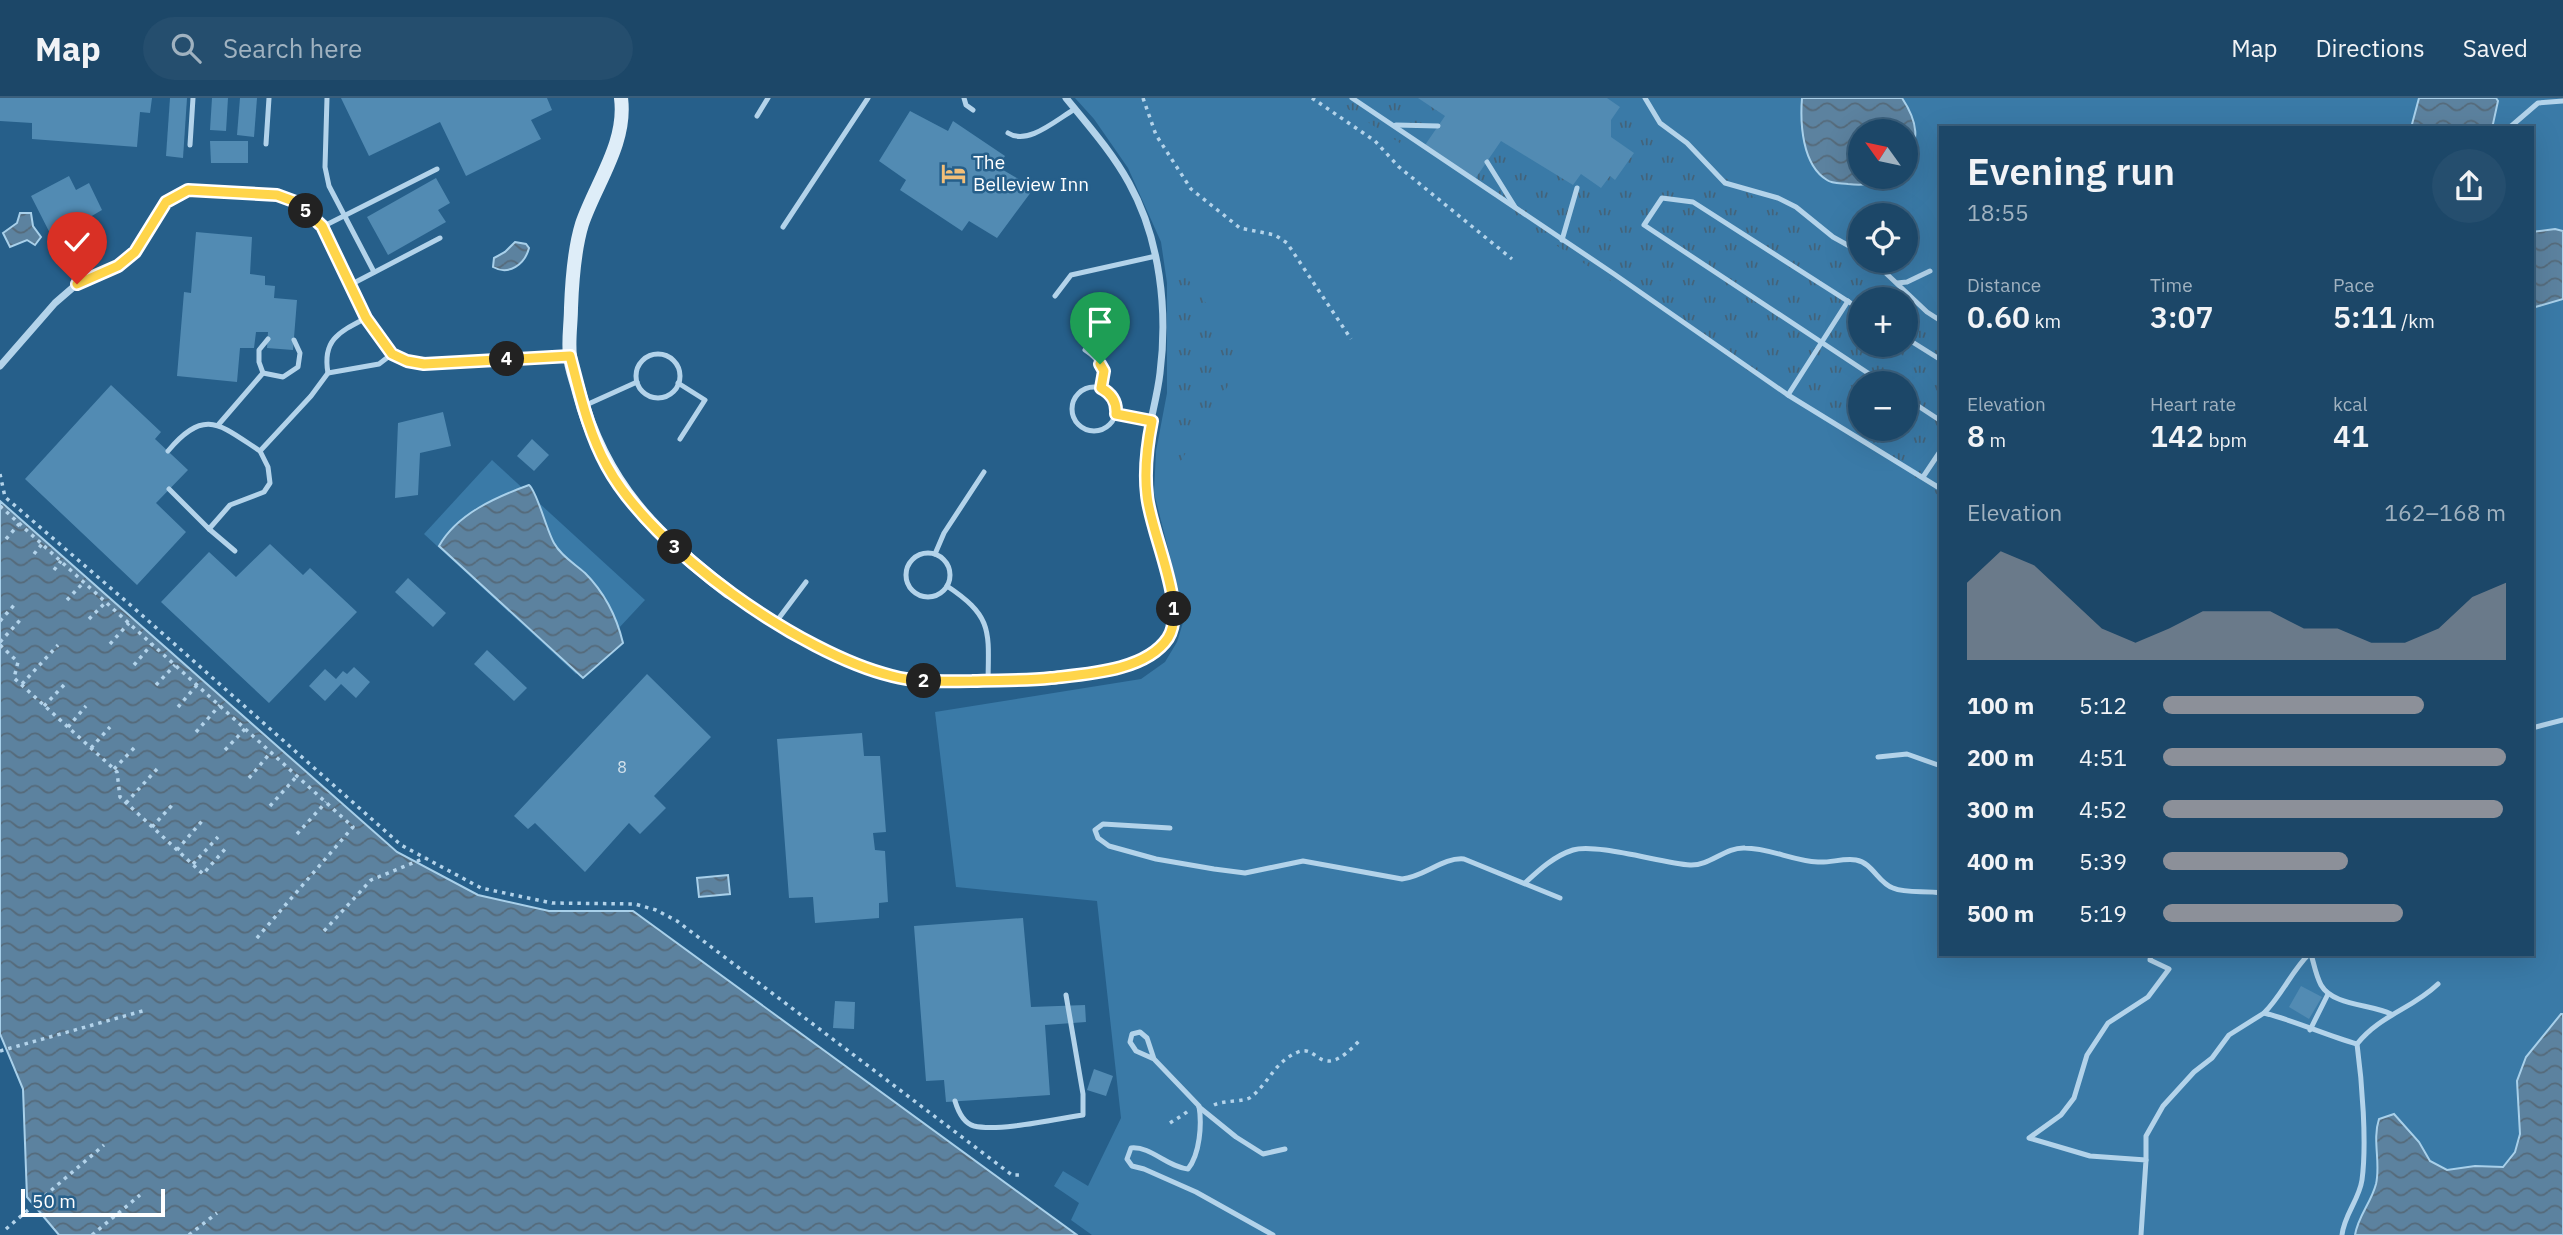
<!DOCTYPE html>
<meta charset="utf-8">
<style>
:root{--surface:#1c4768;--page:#254e6e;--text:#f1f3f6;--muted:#a0b2c0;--line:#3a5f7c;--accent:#8c9099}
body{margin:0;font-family:"IBM Plex Sans",sans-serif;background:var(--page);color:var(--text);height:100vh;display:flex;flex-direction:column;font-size:26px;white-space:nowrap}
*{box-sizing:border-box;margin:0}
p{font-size:23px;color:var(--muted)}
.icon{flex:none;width:38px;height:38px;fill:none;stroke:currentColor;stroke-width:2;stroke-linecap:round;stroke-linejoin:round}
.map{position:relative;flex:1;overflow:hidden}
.sheet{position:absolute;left:1939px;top:28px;width:595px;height:830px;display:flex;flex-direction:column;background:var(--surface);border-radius:0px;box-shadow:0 7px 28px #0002,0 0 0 2px var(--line)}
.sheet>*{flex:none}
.needle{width:46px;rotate:303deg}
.tools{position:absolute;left:1848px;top:21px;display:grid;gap:14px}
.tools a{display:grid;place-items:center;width:70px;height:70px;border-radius:50%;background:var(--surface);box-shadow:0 7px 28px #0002,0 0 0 2px var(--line);font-size:35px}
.scale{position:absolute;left:21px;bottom:18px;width:144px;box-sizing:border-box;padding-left:7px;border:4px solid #fff;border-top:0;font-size:19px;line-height:24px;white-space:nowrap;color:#fff;-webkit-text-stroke:5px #265f8a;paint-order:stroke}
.pin{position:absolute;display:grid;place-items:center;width:60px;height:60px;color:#fff;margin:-72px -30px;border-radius:50% 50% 50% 0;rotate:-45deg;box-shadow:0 0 7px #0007}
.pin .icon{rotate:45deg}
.km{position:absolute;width:35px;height:35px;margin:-18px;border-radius:50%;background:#222;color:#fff;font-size:19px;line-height:35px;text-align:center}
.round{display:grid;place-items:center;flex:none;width:74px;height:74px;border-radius:37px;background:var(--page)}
.summary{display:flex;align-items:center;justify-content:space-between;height:119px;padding:0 28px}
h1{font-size:38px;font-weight:600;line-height:52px}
.figures{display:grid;grid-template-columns:repeat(3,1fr);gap:10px;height:119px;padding:7px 28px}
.figures div{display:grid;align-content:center}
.figures b{font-size:30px;font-weight:600}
.figures small{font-size:19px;font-weight:400}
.figures p{font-size:19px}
.chart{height:196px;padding:14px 28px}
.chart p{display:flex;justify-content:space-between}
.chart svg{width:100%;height:126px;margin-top:7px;fill:var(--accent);opacity:.7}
ul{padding:0 28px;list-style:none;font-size:23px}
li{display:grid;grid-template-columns:112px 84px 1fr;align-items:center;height:52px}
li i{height:18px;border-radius:9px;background:var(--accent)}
header{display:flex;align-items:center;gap:42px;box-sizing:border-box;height:98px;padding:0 35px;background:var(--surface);border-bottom:2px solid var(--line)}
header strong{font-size:33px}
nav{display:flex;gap:38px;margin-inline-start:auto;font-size:24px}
.search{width:490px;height:63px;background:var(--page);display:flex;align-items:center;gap:18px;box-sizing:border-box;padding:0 24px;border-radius:38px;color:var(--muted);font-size:26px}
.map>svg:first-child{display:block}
</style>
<header>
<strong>Map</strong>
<div class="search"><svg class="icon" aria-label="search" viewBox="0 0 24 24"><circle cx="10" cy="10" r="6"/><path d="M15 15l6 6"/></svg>Search here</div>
<nav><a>Map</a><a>Directions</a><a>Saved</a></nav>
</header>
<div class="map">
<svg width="2563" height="1137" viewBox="0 0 2563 1137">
<defs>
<pattern id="park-tufts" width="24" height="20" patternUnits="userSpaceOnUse" patternTransform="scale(1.75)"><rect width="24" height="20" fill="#3a7aa7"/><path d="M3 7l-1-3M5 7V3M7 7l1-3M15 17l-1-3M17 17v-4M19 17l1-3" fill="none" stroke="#43637a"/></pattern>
<pattern id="water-waves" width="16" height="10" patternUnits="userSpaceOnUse" patternTransform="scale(1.75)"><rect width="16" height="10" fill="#5c829f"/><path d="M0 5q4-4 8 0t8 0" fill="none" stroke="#556a7a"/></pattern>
</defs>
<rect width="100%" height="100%" fill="#265f8a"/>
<!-- green -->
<g fill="#3a7aa7" fill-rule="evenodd">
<path d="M1075,0H2563V1137H1092L1071,1122L1079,1105L1054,1088L1063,1073L1088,1088L1121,1020L1097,803L956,789L935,614L1141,581L1165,564L1177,544L1185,518L1154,395L1156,353L1167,295V185L1161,144L1128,70L1094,21ZM1941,30H2532V856H1941ZM1860,33H1906V79H1860ZM1860,117H1906V163H1860ZM1860,201H1906V247H1860ZM1860,285H1906V331H1860Z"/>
<polygon points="492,362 645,502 576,576 424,436"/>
</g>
<!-- park -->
<g fill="url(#park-tufts)" fill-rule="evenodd">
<path d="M1331,0H1604L1941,222V399ZM1860,201H1906V247H1860ZM1860,285H1906V331H1860Z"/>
<polygon points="1171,159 1231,238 1241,267 1172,377 1173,214"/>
</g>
<!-- water -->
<g fill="url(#water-waves)" stroke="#a8d0ea" stroke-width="2">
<path d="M1802,0H1902C1918,24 1920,42 1906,67V33H1860V79H1891C1878,86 1864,88 1848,86C1842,85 1832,86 1827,82C1802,67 1800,25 1802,0Z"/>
<polygon points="2419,0 2496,0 2498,3 2493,26 2487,30 2411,30"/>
<polygon points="20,115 31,115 33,128 41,139 35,147 27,142 10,149 3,135 17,125"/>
<polygon points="2555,131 2563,133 2563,201 2532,210 2532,134"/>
<path d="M515,144L526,146L529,150C525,166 509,178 493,169L494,160L505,154Z"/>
<path d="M529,387C537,393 546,431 554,445C561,458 575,466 585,475C604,494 617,520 623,545L583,580L439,448C457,416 496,399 529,387Z"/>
<polygon points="0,403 397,754 478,797 549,813 633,813 1077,1137 59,1137 27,1099 23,991 0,936"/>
<polygon points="728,777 730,796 699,799 697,780"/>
<path d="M2561,916H2563V1137H2355C2358,1118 2371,1105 2376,1086C2381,1065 2372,1042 2379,1021L2394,1016L2419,1044L2430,1063L2447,1072L2475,1068L2503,1069L2515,1054L2520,1036L2517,983L2526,959Z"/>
</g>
<!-- building -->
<g fill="#528bb3">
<polygon points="0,0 152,0 150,15 140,14 137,49 32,41 32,25 0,23"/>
<polygon points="170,0 187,0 183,60 166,58"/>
<polygon points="212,0 228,0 226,33 210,32"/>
<polygon points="240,0 257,0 254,39 237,37"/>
<polygon points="341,0 547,0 552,12 531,22 541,41 466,78 440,24 369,58"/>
<polygon points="1418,0 1607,0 1620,9 1611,22 1611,39 1634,55 1615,82 1610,78 1601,90 1581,76 1573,87 1501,43 1475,81 1425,47 1445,18"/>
<polygon points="910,13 948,33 953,23 1005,58 998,69 1034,90 997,140 969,123 962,133 900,92 906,82 879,63"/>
<polygon points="210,43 248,43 248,65 211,65"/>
<polygon points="69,78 76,92 89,85 102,112 90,119 96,132 58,151 31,98"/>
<polygon points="436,80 450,105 438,112 446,124 388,157 367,119"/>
<polygon points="196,134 252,139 250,176 265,178 265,187 275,188 274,200 297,202 293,252 267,250 268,234 256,234 254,250 240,250 237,284 177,278 184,194 191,195"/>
<polygon points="111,287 161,334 155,341 188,372 156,405 186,434 137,487 25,381"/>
<polygon points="443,314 451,348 420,355 418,397 395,400 398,325"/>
<polygon points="532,341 549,357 534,373 517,358"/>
<polygon points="270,446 303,477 310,470 357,514 269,605 161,504 209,454 236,479"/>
<polygon points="408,480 446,515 433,529 395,494"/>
<polygon points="487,552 527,590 514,603 474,566"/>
<polygon points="354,569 370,584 356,600 341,586 325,603 309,588 325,571 336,581 343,573 347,576"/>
<polygon points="647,576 711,639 654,698 666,710 640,736 629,725 585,774 535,725 528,731 514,718"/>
<polygon points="862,635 864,658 880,658 886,734 873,735 875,752 885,753 888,804 879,805 879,820 815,825 813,799 789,800 777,641"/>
<polygon points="1023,820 1031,909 1085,907 1086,924 1045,927 1050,997 946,1004 944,982 926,983 914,828"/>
<polygon points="2301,888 2322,899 2309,921 2289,909"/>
<polygon points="835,903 855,904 854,931 833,930"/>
<polygon points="1094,971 1113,978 1106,998 1087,992"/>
</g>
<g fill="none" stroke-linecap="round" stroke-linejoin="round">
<!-- path -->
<g stroke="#b3d3ea" stroke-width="3.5" stroke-dasharray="3.5 5" stroke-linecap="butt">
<polyline points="1143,0 1156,37 1191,91 1240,130 1275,137 1287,145 1351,241"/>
<polyline points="1312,0 1375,43 1399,69 1512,161"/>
<polyline points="0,376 5,399 135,511 401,747 481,790 552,805 635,806 656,812 677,823 1012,1077 1022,1077"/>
<polyline points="0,408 353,729 256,841"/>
<polyline points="6,441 20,425"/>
<polyline points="34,456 42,446"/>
<polyline points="54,472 61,463"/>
<polyline points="67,502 84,484"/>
<polyline points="89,521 106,504"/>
<polyline points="0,523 16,505"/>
<polyline points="0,544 23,519"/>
<polyline points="110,546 129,525"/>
<polyline points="0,547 18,564 14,580 114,671 117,674 120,699 203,776 226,750"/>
<polyline points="134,567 152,546"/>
<polyline points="22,586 58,547"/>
<polyline points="156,587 175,567"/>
<polyline points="44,608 64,587"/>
<polyline points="178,609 197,587"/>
<polyline points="68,629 86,608"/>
<polyline points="196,634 220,607"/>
<polyline points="91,650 110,629"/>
<polyline points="225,652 245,631"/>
<polyline points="114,671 136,648"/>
<polyline points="249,680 271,654"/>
<polyline points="126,705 157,671"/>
<polyline points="270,708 297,678"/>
<polyline points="152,729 174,705"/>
<polyline points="297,736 326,704"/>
<polyline points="177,752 202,723"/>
<polyline points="193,766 218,739"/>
<polyline points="324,833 371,782 425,760"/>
<polyline points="0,953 146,912"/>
<path d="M1214,1007C1224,1002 1245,1004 1251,999C1270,984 1274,964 1298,954C1319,945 1319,986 1359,943"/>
<path d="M1170,1025C1176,1021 1182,1018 1188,1013"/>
<polyline points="6,1131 104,1047"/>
<polyline points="92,1137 140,1097"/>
<polyline points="189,1137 217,1115"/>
</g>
<!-- lane -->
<g stroke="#b3d3ea" stroke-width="5">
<polyline points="327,0 325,69 329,88 374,174"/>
<polyline points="964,0 966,7 973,12"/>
<polyline points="1352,0 1614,176 1788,297 1941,391"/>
<polyline points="1645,0 1660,25 1687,45 1725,85 1778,100 1796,109 1833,139 1860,154"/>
<polyline points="757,18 768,0"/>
<polyline points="1396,27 1438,28"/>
<polyline points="2509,30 2538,5 2563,3"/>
<path d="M1008,35C1028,48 1057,21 1075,11"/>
<polyline points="266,46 269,0"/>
<polyline points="190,47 193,0"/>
<polyline points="1487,64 1515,109"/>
<polyline points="322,129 437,71"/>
<polyline points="783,129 868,0"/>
<polyline points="1562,142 1577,90"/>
<polyline points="1873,163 1927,214 1941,223"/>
<polyline points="1897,185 1907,184 1930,173"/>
<polyline points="350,187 440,140"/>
<polyline points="1055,198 1071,177 1156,158"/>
<polyline points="1860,211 1693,104 1662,100 1644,127 1883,285"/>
<path d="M366,220C339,234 322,242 328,275L379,266L392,256"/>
<polyline points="1906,240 1941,262"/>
<path d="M1085,252C1100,262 1106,272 1101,290"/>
<circle cx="658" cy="278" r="22"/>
<polyline points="263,275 283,279 298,269 300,255 294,242"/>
<polyline points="678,285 705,302 680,341"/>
<circle cx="1094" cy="311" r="22"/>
<polyline points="1788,297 1848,203"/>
<polyline points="1906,300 1941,323"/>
<polyline points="586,307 637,284"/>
<polyline points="1116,316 1152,323"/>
<polyline points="219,326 263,275 259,264 259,252 268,241"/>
<path d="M168,353C205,309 220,327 260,353"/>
<polyline points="1923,379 1941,352"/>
<polyline points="169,391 209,431 230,407 264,394 270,385 268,369 260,353 311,298 328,275"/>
<polyline points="209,431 235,453"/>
<circle cx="928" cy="477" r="22"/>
<polyline points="935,456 944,435 984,374"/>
<path d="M947,488C992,518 989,532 988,582"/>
<polyline points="776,524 806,484"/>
<polyline points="2532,630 2563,622"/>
<polyline points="1878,659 1907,656 1941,668"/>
<path d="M1170,730L1103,726L1095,732L1098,740L1109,748L1156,761L1214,771L1245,775L1303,763L1402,781C1424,779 1443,759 1464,761L1560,800"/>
<path d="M1525,785C1539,772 1554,758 1573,752C1596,745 1662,765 1690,767C1710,768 1725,749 1745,750C1769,750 1794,763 1818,764C1830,765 1843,760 1856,762C1873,765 1878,785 1893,790C1907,796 1926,792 1941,795"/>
<path d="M2311,856C2314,866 2316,878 2321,887C2333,908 2371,906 2391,916"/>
<path d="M2264,915C2282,897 2291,874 2309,856"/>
<polyline points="2310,932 2328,896"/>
<path d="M1154,961L1147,940L1140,934L1132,936L1130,944L1136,953L1154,961L1199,1008C1202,1026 1200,1056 1188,1071C1167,1069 1151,1048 1131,1050L1127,1061L1132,1068L1144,1071L1196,1094L1273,1137"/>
<path d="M955,1003C958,1013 963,1025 974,1028C999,1034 1056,1021 1083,1017V996L1066,897"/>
<polyline points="1199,1009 1236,1039 1263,1056 1285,1051"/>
<path d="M2146,1062V1038L2163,1008L2194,974L2212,960L2229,937L2264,915C2296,923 2325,937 2357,946C2380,917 2412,911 2438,886"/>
<polyline points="2141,1137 2146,1062 2090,1058 2029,1040 2061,1017 2074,1000 2087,957 2108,925 2148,899 2169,871 2150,862 2151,856"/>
<path d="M2342,1137C2344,1117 2359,1102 2362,1082C2367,1045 2362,983 2357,946"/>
</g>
<!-- street -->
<g stroke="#b3d3ea" stroke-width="7">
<polyline points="0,268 55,205 77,186 118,168 135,154 166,104 188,92 277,97 296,104 322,129 366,220 392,256 407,263 424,266 570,258"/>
<path d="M729,494C778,525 836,566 894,579C939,589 1120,585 1154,556C1160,551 1168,542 1170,535C1181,505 1165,472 1157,442C1149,414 1143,384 1146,354C1148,327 1157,302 1160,275C1168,212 1160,141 1129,85C1112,54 1088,27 1066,0"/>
</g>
<!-- secondary -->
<path stroke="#deedf8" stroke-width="14" d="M621,0C627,45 596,85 582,126C574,152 572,183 571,210C571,225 568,243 570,258C571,270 576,282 579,294C603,386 656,438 729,494"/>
</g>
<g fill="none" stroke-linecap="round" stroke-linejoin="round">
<defs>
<path id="route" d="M77,186L118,168L135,154L166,104L188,92L277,97L296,104L322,128L366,220L392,256L407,263L424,266L570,258C580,295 588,334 607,368C652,451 801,556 892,578C918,585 946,583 972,583C998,582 1025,583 1051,580C1087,576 1146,573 1168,540C1188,509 1150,434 1147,397C1144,372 1147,348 1152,323L1116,316C1117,304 1112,296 1101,290L1104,273L1100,266"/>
</defs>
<!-- route casing -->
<use href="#route" stroke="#fff" stroke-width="14"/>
<!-- route -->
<use href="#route" stroke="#ffd54a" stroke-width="9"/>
</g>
<!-- icons -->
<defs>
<symbol id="hotel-bare" viewBox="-9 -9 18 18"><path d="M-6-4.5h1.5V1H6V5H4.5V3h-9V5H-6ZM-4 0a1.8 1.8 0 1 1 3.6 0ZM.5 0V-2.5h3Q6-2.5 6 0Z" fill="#f3bf78" stroke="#265f8a" stroke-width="2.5" paint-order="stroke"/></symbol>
</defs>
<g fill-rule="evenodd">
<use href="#hotel-bare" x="936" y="58" width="35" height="35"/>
</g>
<g text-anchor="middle" stroke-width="5" stroke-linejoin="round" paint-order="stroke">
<!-- number labels -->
<g font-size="16" fill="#d4e2ec">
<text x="622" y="675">8</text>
</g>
<!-- poi labels -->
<g font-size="19" fill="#fff" stroke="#265f8a" text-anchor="start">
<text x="973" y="71">The<tspan x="973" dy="22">Belleview Inn</tspan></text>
</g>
</g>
</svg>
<div class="tools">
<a><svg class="needle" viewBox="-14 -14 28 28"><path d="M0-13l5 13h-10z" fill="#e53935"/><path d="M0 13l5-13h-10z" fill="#a0b2c0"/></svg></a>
<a><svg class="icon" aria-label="locate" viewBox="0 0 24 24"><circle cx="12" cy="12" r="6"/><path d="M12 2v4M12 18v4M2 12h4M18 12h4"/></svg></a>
<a>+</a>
<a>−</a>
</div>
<div class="scale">50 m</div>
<div class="pin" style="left:1100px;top:266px;background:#1e9e55"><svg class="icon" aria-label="arrive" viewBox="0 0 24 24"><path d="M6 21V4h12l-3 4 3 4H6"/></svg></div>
<div class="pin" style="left:77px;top:186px;background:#d93025"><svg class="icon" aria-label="check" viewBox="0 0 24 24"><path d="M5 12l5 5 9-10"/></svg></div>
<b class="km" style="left:1174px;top:511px">1</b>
<b class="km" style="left:924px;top:583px">2</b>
<b class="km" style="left:675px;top:449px">3</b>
<b class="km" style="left:507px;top:261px">4</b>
<b class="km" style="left:306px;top:113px">5</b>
<section class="sheet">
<div class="summary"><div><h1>Evening run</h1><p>18:55</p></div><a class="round"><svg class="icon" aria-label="share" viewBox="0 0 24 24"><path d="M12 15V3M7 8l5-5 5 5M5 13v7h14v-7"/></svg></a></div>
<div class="figures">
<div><p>Distance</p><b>0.60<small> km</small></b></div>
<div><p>Time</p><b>3:07</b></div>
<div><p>Pace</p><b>5:11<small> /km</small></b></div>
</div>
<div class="figures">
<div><p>Elevation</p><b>8<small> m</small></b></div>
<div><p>Heart rate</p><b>142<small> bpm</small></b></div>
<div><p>kcal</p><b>41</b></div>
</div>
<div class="chart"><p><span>Elevation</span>162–168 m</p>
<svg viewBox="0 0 160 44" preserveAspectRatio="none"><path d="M0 44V17L10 6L20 11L30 22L40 33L50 38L60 33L70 27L80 27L90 27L100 33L110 33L120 38L130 38L140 33L150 22L160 17V44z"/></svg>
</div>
<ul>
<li><b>100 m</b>5:12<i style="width:76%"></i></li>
<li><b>200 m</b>4:51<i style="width:100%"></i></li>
<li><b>300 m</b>4:52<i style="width:99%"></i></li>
<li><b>400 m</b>5:39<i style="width:54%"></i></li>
<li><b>500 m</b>5:19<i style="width:70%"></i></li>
</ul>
</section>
</div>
